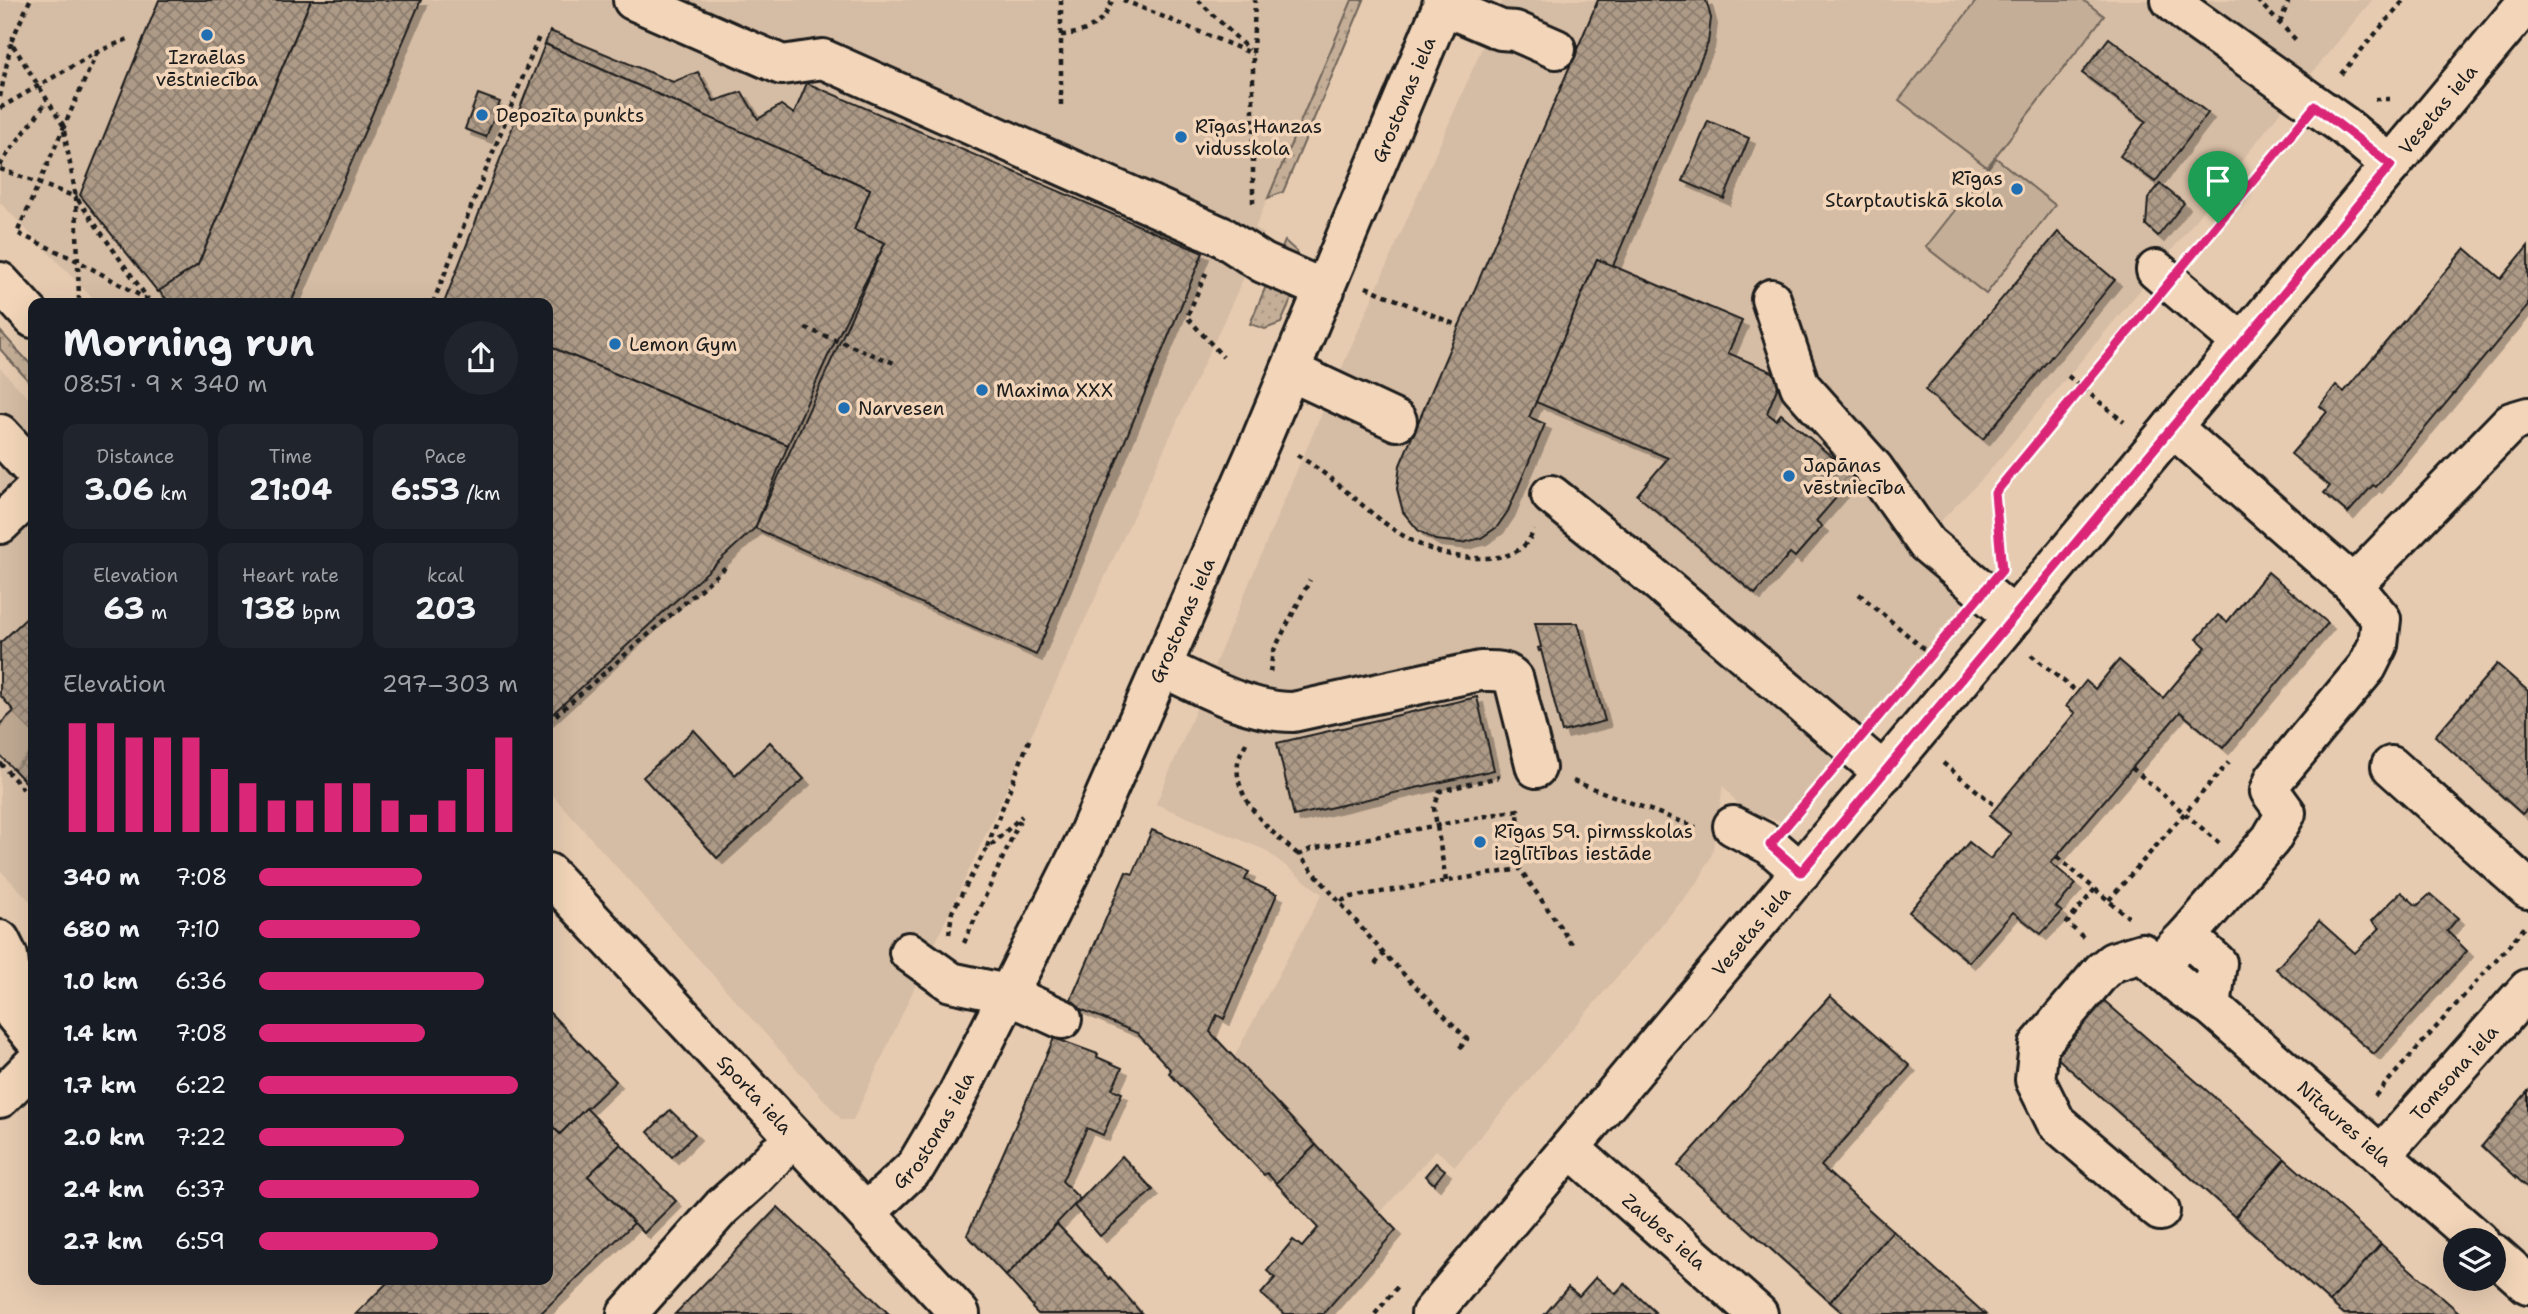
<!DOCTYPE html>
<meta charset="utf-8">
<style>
:root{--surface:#171b24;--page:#20242c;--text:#f1f3f6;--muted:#9ea1a6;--accent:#db2777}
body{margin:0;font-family:"Shantell Sans",sans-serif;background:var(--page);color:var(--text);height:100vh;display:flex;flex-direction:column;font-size:26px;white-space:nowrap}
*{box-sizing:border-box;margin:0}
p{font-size:23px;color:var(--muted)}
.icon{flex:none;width:38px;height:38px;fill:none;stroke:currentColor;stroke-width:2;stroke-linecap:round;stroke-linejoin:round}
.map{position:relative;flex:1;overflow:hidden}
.sheet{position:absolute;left:28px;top:298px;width:525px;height:987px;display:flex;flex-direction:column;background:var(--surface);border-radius:14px;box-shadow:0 7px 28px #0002}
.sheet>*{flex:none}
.controls{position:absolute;left:2443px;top:1228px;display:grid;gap:14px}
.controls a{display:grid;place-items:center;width:63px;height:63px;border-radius:50%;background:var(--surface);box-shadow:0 7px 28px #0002;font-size:35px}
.pin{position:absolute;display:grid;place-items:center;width:60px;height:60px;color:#fff;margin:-72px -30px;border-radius:50% 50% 50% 0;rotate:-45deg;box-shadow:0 0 7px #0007}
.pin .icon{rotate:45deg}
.round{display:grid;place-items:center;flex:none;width:74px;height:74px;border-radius:37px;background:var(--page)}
.headline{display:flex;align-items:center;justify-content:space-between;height:119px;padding:0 35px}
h1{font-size:38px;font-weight:700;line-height:52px}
.figures{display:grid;grid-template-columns:repeat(3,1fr);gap:10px;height:119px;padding:7px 35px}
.figures div{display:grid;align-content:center;border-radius:14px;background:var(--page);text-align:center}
.figures b{font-size:30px;font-weight:700}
.figures small{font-size:19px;font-weight:400}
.figures p{font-size:19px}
.chart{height:196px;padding:14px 35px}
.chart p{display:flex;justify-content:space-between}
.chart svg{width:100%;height:126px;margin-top:7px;stroke:var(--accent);stroke-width:6}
ul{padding:0 35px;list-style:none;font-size:23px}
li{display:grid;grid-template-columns:112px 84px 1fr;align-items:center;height:52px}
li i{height:18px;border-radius:9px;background:var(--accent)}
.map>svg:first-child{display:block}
</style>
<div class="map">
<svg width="2528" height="1314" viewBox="0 0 2528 1314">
<defs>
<pattern id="grass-dots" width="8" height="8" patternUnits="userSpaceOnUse" patternTransform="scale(1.75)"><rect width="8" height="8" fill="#c4ae97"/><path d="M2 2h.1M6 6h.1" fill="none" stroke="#a89582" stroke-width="1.8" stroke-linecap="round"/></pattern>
<pattern id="building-cross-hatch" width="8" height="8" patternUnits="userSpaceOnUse" patternTransform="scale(1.75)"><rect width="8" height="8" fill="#ad9a87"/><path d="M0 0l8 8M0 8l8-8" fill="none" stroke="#8c7d6e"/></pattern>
<filter id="shadow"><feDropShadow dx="6" dy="6" stdDeviation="0" flood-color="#0004"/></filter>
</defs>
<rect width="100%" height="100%" fill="#e6cbb0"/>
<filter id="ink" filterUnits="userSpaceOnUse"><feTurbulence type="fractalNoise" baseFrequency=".0143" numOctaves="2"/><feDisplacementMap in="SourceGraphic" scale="14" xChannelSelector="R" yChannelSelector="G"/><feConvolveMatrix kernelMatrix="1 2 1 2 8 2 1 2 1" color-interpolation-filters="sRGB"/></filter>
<g filter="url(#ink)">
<!-- built -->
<g fill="#d5bca4">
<polygon points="0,0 1352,0 1255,228 1264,234 853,1120 842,1120 548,790 548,303 97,303 0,202"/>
<polygon points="1503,0 2372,0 2284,107 2146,283 1984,477 1933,529 1987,575 1781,821 1745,812 1723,786 1712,854 1698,882 1455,1166 1436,1150 1380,1213 1234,1057 1322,894 1265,850 1156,804 1291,484"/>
<polygon points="0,368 33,403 33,904 0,870"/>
</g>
<!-- grass -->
<g fill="url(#grass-dots)" stroke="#70655a" stroke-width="2">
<polygon points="1352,0 1364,0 1283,192 1268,198"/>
<polygon points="1285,241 1296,251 1304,270 1281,323 1265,329 1250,324"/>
<polygon points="0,331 33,367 33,386 0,349"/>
</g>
<!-- green -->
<g fill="#c4ae97" stroke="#70655a" stroke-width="2">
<polygon points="1977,0 2083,0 2104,16 1987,167 1899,100"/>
<polygon points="1996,158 2055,205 1986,294 1926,247"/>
</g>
<!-- building -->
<g fill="url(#building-cross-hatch)" stroke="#1c1c1c" stroke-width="2" filter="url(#shadow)">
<polygon points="159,0 311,0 198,265 158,292 80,195"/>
<polygon points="311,0 421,0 291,303 170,303 159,291 198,265"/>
<polygon points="1598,0 1706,0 1711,18 1708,43 1613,266 1597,259 1536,402 1529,417 1545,424 1508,511 1497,527 1481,538 1462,543 1435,540 1418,530 1403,512 1397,489 1400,465"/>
<polygon points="550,31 673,82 698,72 714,101 742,92 758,119 781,105 794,114 807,83 1203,253 1036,655 755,528 885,243 854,230 870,189 545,44"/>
<polygon points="2109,38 2208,113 2155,182 2120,156 2146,121 2082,73"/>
<polygon points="545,44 870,189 854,230 885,243 827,358 788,445 548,346 548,303 444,303"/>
<polygon points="478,94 500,102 486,137 465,129"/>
<polygon points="1708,121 1749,138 1724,199 1683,181"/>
<polygon points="2160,184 2184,203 2158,236 2146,225 2148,199"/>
<polygon points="2058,232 2115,280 1983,439 1925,390"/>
<polygon points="2528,246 2528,305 2376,487 2373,485 2348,513 2324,493 2330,486 2291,454 2327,412 2320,406 2336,385 2344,392 2465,248 2501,279"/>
<polygon points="1597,259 1742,321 1728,353 1782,376 1767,413 1776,420 1781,414 1855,476 1816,521 1822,526 1795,557 1790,553 1755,594 1637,495 1668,458 1536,402"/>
<polygon points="548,346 788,445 755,528 548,718"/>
<polygon points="2268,572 2328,623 2223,748 2180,712 2051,863 2076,884 2056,907 2062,912 2041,934 2013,912 1969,962 1909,912 1969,842 1990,859 2011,834 1989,816 2075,713 2066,706 2086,681 2095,689 2119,660 2163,698 2206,647 2197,639 2218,615 2227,622"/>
<polygon points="33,612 33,790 0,755 0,724 14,711 0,695 0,643"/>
<polygon points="1535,623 1578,623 1605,721 1562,732 1541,650 1539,651 1538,648 1541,647"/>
<polygon points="2497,664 2528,691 2528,808 2522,814 2435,736"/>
<polygon points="1477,697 1494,770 1294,816 1277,743"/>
<polygon points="694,730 735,775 770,742 804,779 717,858 643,777"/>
<polygon points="1152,830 1249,872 1245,880 1277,894 1224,1019 1217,1015 1210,1032 1316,1145 1276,1183 1267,1173 1264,1175 1169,1073 1171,1070 1137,1033 1069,1004 1126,872 1133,874"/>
<polygon points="2401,892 2417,906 2430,894 2458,918 2447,931 2467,951 2374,1054 2276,969 2319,921 2355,953 2380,928 2372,921"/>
<polygon points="1830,996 1910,1066 1821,1166 1893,1231 1830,1302 1678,1166"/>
<polygon points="2101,998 2285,1159 2235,1217 2053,1054"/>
<polygon points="548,1011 616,1081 560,1134 548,1122"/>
<polygon points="1054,1038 1098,1054 1097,1057 1122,1068 1112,1089 1122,1093 1103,1135 1087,1128 1062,1181 1080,1199 1006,1276 967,1235"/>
<polygon points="2528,1091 2528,1188 2482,1146"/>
<polygon points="586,1108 621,1144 588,1176 634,1223 540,1314 356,1314 391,1279 548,1279 548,1126 550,1124 560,1134"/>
<polygon points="670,1110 695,1134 672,1157 648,1132"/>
<polygon points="621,1144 676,1201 644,1233 588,1176"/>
<polygon points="1316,1145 1396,1230 1323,1314 1285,1314 1261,1294 1275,1278 1267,1271 1293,1240 1302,1247 1318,1228 1276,1183"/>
<polygon points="1122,1156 1153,1190 1100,1236 1074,1206"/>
<polygon points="2285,1159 2381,1244 2330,1302 2235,1217"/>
<polygon points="1436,1163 1445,1170 1434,1184 1425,1176"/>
<polygon points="778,1207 889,1314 675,1314"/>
<polygon points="1057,1224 1109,1279 1110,1277 1142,1314 1038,1314 1032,1308 1033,1306 1006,1276"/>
<polygon points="1893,1231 1985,1314 1844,1314 1830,1302"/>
<polygon points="2381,1244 2461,1314 2344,1314 2330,1302"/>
<polygon points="1596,1277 1616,1294 1625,1284 1655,1312 1653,1314 1545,1314 1568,1287 1579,1296"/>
</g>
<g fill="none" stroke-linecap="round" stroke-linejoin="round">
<!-- minor-tunnel -->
<polyline stroke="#bea892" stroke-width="38" stroke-dasharray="38 19" stroke-linecap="butt" points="0,727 33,761"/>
<defs>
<g id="minor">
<polyline points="633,0 782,65 823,59 1223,237 1263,263 1325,290"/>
<polyline points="2171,0 2188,15 2343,125 2391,165"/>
<polyline points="1442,5 1501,30 1515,31 1556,49"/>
<polyline points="2156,270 2242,343"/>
<polyline points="0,282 33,318"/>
<polyline points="1771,299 1800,386 1874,469 1927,544 2014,617"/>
<polyline points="1290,371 1397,421"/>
<polyline points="2172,427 2353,585 2381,619 2378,645 2367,667 2275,778 2270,791 2286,813 2271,839 2187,936"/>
<polyline points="0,434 33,470"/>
<polyline points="1551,495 1659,582 1884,773"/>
<polyline points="0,524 33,492"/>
<polyline points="2353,585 2511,422 2528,417"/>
<path d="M1162,667C1203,686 1247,712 1293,712L1480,671C1492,671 1506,669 1514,680L1536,768"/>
<polyline points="2391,766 2528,889"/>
<polyline points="1733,826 1770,845 1801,872"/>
<path id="s1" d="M548,873L960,1314"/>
<polyline points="0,940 8,956 14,1014 33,1037"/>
<polyline points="909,952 951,982 1007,994 1062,1019"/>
<polyline points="2169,954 2187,936 2217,963 2211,1006"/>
<polyline points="0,1098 33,1065"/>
<path id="s2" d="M1570,1148L1758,1314"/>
<path id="s3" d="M2381,1155L2528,989"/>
<path id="s4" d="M2160,1211L2056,1122L2035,1080L2039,1045L2102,971L2113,962L2142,953L2183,988L2211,1006L2479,1241"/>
<path id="s5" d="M866,1213L916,1166L956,1098L1084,844L1261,440L1445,0"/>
<polyline points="2494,1254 2528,1284"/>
<polyline points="627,1314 722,1207 751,1181 776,1155"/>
<path id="s6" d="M1431,1314L2528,1"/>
</g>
</defs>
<!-- minor casing -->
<use href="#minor" stroke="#1c1c1c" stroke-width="44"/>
<!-- path -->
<g stroke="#1c1c1c" stroke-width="4.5" stroke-dasharray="5 5" stroke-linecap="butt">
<polyline points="30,0 11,42 63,125 76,197 148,299"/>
<polyline points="1061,0 1061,110"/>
<polyline points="1123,0 1253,54"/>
<polyline points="1198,0 1249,50"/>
<polyline points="2257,0 2298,42"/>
<polyline points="2280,23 2289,0"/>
<path d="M1061,35C1085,34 1105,24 1112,0"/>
<polyline points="97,52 17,233 78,261 150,301"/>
<polyline points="2341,74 2404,0"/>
<polyline points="0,97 11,43"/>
<polyline points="2375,99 2394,99"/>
<polyline points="0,108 97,52 130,38"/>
<path d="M0,166C13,143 33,125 46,101"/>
<polyline points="0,169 76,197 79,299"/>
<polyline points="1253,203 1253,54 1255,0"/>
<polyline points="2193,252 2291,135"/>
<polyline points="1206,273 1187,317 1223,357"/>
<polyline points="1366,287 1459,326"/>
<polyline points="433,303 540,34"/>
<polyline points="805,328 894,363"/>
<polyline points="2068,376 2124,422"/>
<path d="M1297,455C1364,495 1399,561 1487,558C1509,557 1525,552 1534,530"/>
<polyline points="2000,555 1995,493 2145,310"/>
<polyline points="1859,594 1931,655"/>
<polyline points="2031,655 2077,692"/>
<polyline points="1270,672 1273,652 1310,580"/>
<polyline points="548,722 727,566"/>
<path d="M1246,743C1244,748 1240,753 1239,758C1229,797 1273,834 1299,855"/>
<polyline points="0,763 33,800"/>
<polyline points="1943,763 1997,807"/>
<polyline points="2132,768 2219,843"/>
<polyline points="1573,781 1696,827"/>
<polyline points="987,847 1030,738"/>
<polyline points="2057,857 2128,917"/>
<polyline points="1446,881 1434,808 1440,791 1499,777"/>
<polyline points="2109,900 2229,762"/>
<polyline points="1341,901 1351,897 1520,869"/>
<polyline points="949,934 952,912 985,851 1022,816"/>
<polyline points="2083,937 2067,923 2095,889"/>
<polyline points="964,943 1020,820"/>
<polyline points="1375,964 1384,954"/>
<polyline points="1460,1048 1467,1039 1384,954 1299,855 1311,849 1518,810 1520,869 1572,944"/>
<polyline points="2375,1096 2525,927"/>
<polyline points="1375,1314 1399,1285"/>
</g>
<!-- minor -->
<use href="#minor" stroke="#f3d6b9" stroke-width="38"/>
</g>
</g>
<g fill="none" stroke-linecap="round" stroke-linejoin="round" filter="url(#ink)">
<defs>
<polygon id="route" points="2315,106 2391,165 1801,872 1770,845 2002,570 1995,493"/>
</defs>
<!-- route casing -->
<use href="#route" stroke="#fff" stroke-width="14"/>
<!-- route -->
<use href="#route" stroke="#db2777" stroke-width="9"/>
</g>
<!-- markers -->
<g fill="#1f6fb2" stroke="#f3d6b9" stroke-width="2.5">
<circle cx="207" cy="35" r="7"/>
<circle cx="482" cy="115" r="7"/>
<circle cx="1181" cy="137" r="7"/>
<circle cx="2017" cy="189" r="7"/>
<circle cx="615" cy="344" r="7"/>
<circle cx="982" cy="390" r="7"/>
<circle cx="844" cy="408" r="7"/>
<circle cx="1789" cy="476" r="7"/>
<circle cx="1480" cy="842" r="7"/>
</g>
<g text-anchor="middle" stroke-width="7" stroke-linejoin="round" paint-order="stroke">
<!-- poi labels -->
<g font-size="19" fill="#1c1c1c" stroke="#f3d6b9" text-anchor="start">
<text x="207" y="64" text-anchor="middle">Izraēlas<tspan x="207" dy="22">vēstniecība</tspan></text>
<text x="496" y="122">Depozīta punkts</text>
<text x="1195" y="133">Rīgas Hanzas<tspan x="1195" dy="22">vidusskola</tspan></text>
<text x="2003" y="185" text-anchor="end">Rīgas<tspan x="2003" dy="22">Starptautiskā skola</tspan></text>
<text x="629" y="351">Lemon Gym</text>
<text x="996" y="397">Maxima XXX</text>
<text x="858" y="415">Narvesen</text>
<text x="1803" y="472">Japānas<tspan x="1803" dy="22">vēstniecība</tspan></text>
<text x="1494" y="838">Rīgas 59. pirmsskolas<tspan x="1494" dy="22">izglītības iestāde</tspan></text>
</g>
<!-- street labels -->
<g font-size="19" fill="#1c1c1c" stroke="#f3d6b9">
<text dy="7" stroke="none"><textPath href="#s5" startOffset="1242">Grostonas iela</textPath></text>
<text dy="7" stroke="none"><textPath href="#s6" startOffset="1570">Vesetas iela</textPath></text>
<text dy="7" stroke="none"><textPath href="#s5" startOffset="676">Grostonas iela</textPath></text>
<text dy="7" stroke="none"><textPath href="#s6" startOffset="499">Vesetas iela</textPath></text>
<text dy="7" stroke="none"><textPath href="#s3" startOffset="110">Tomsona iela</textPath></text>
<text dy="7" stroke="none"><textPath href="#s1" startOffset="303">Sporta iela</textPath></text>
<text dy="7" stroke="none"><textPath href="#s4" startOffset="626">Nītaures iela</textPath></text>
<text dy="7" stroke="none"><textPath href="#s5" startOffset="108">Grostonas iela</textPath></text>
<text dy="7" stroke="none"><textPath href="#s2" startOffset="126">Zaubes iela</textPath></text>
</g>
</g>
</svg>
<div class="controls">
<a><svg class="icon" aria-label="layers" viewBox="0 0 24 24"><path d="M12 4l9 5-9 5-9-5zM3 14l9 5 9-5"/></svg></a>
</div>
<div class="pin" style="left:2218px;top:223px;background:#1e9e55"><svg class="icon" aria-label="arrive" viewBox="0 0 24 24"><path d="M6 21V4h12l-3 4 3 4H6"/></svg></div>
<section class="sheet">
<div class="headline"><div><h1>Morning run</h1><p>08:51 · 9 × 340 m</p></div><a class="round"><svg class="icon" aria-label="share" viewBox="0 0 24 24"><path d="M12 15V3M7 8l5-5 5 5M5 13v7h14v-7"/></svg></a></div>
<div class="figures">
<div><p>Distance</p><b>3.06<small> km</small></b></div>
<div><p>Time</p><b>21:04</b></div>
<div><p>Pace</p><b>6:53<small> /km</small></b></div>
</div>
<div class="figures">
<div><p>Elevation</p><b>63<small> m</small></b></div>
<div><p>Heart rate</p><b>138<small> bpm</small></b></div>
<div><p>kcal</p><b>203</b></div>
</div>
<div class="chart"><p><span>Elevation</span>297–303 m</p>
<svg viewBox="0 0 160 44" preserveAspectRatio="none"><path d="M5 44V6M15 44V6M25 44V11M35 44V11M45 44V11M55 44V22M65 44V27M75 44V33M85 44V33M95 44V27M105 44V27M115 44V33M125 44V38M135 44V33M145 44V22M155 44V11"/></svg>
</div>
<ul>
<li><b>340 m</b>7:08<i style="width:63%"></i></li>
<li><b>680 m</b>7:10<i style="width:62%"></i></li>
<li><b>1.0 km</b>6:36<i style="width:87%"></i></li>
<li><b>1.4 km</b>7:08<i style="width:64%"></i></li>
<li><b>1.7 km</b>6:22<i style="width:100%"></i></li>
<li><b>2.0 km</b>7:22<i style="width:56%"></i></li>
<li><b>2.4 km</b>6:37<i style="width:85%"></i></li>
<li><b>2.7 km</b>6:59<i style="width:69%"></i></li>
</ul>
</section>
</div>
